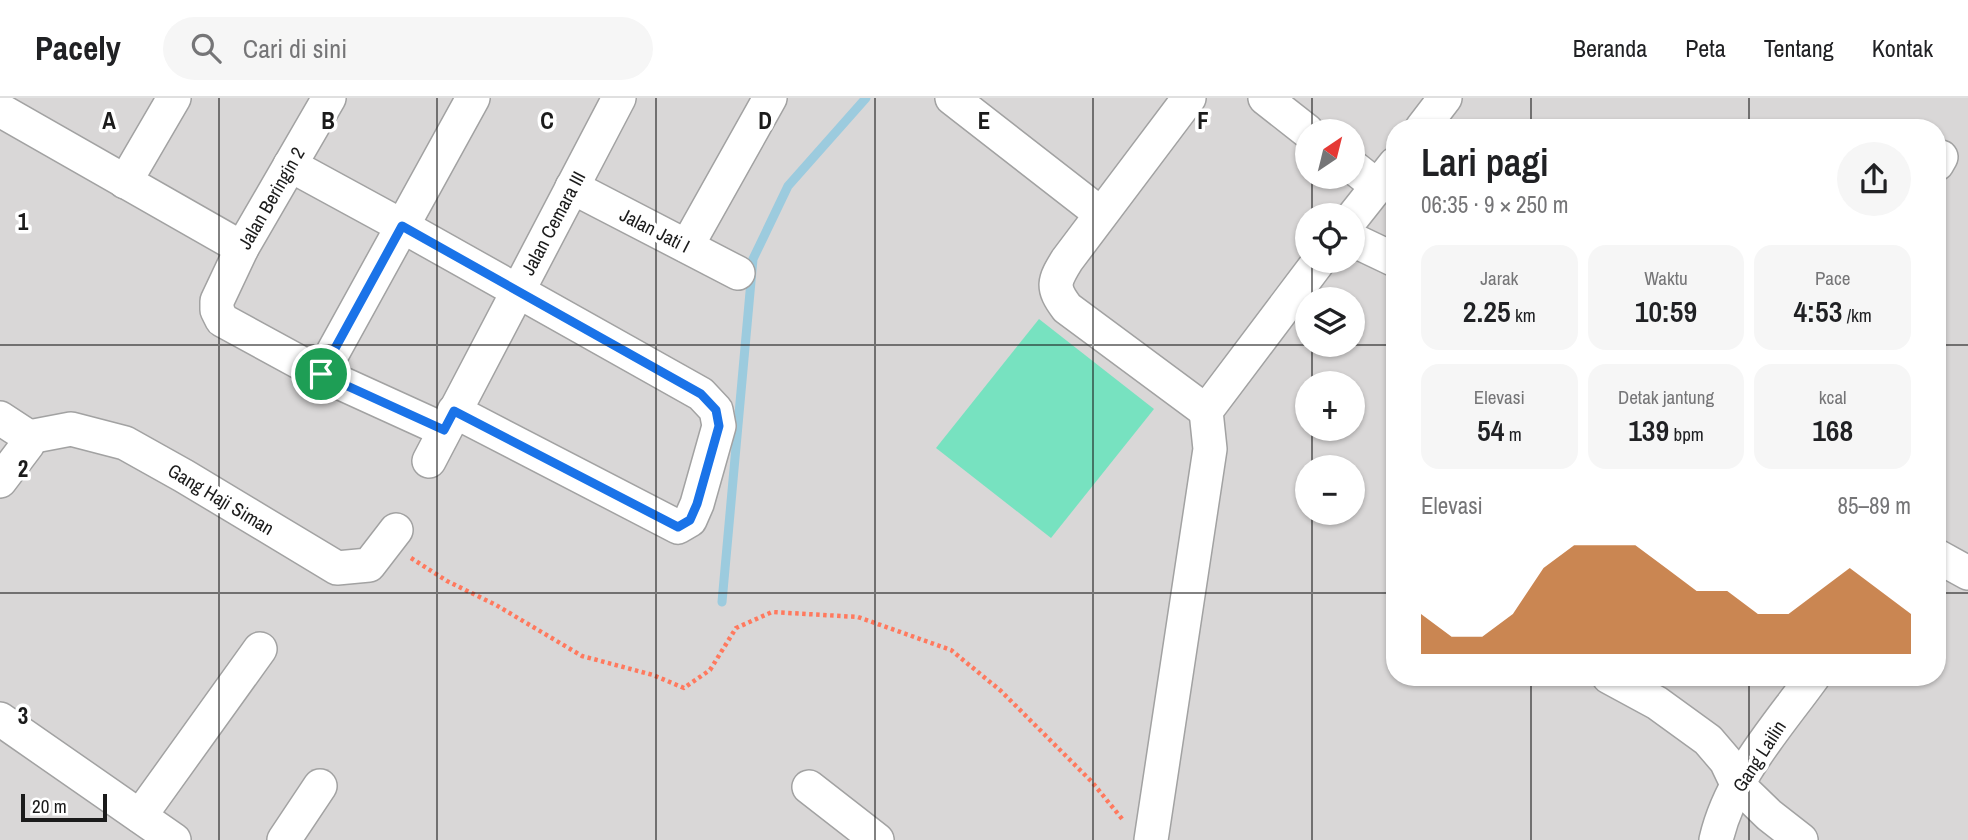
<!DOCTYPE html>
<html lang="id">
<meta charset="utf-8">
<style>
:root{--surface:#fff;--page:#f6f6f6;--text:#202124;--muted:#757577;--line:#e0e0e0;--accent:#b45309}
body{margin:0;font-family:"Archivo Narrow",sans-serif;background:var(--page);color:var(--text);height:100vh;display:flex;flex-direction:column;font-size:26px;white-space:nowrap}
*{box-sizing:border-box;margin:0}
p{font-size:23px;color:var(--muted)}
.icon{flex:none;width:38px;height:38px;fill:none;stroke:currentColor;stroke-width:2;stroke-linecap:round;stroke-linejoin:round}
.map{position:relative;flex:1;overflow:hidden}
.sheet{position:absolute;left:1386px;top:21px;width:560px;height:567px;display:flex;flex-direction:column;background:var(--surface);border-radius:28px;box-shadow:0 2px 5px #0004}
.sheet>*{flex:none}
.needle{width:46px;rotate:35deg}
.buttons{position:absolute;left:1295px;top:21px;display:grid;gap:14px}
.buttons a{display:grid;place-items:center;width:70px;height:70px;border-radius:50%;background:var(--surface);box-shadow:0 2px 5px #0004;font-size:35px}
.scale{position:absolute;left:21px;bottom:18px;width:86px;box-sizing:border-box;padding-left:7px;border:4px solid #1b1b1b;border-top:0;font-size:19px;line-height:24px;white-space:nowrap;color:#1b1b1b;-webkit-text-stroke:5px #fff;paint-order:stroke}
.pin{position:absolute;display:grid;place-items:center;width:60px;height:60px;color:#fff;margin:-30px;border:4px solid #fff;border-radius:50%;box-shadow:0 2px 7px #0007}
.round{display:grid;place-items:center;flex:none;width:74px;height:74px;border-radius:37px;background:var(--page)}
.headline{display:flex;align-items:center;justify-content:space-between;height:119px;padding:0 35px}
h1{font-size:38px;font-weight:600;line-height:52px}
.stats{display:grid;grid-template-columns:repeat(3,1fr);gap:10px;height:119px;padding:7px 35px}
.stats div{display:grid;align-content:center;border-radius:18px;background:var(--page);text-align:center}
.stats b{font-size:30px;font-weight:600}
.stats small{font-size:19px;font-weight:400}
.stats p{font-size:19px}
.chart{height:196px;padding:14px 35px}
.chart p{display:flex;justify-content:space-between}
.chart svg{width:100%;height:126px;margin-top:7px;fill:var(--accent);opacity:.7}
header{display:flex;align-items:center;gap:42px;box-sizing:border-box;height:98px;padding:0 35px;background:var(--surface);border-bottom:2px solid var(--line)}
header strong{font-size:33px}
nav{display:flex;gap:38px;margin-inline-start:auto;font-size:24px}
.search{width:490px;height:63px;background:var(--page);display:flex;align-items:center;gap:18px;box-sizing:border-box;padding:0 24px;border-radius:38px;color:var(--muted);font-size:26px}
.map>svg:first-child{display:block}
</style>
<header>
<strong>Pacely</strong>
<div class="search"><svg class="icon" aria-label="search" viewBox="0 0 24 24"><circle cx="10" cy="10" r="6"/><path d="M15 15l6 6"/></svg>Cari di sini</div>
<nav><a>Beranda</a><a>Peta</a><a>Tentang</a><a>Kontak</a></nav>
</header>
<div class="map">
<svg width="1968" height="742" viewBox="0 0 1968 742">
<rect width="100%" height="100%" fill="#ede9df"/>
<!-- residential -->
<path fill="#d9d7d7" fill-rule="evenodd" d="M0,0H1968V742H0ZM1395,30H1937V579H1395ZM1307,33H1353V79H1307ZM1307,117H1353V163H1307ZM1307,201H1353V247H1307ZM1307,285H1353V331H1307ZM1307,369H1353V415H1307Z"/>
<!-- pitch -->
<polygon fill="#77e2c0" points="1039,221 1154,311 1051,440 936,350"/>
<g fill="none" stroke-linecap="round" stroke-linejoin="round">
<!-- stream -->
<polyline stroke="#9ccbde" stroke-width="9" points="722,504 753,161 788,88 866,0"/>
<defs>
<g id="minor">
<polyline points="329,0 242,150 217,203 217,212 222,222 321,276 444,332"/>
<polyline points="952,0 1101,116"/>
<path d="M1189,0L1067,162C1054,183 1051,189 1067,210L1206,313"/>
<polyline points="1265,0 1307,33"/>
<polyline points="0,12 242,150"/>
<polyline points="1422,30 1445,0"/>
<polyline points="1937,66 1941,59"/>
<polyline points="290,67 402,128 701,296 716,312 719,328 697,406 690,422 678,429 454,313"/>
<polyline points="1353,69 1377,88"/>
<polyline points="125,84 174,0"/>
<polyline points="572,89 738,175"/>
<polyline points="1353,119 1395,66"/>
<polyline points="1353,142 1395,162"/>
<polyline points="687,148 770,0"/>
<polyline points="321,276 473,0"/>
<polyline points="0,320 29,339"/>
<polyline points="29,339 71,331 125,345 184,378 337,470 369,467 396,432"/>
<polyline points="429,363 619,0"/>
<polyline points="0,383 28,346 29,339"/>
<polyline points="1937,458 1968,475"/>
<polyline points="1609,579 1657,605 1708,642 1726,663 1737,686 1769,717 1801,742"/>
<polyline points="0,621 174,742"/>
<polyline points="809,689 877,742"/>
<polyline points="140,718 260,551"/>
<polyline points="284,742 320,688"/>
<polyline points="1151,742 1210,351 1206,313 1319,163"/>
<path d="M1716,742C1730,680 1777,629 1813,579"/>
</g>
</defs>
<!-- minor casing -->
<use href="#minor" stroke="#a2a2a2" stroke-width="36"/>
<!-- path -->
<polyline stroke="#ff795e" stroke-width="4.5" stroke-dasharray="3.5 3.5" stroke-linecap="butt" points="411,460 447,483 496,507 582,558 653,577 684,590 710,572 736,530 772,514 858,519 951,552 1001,593 1092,684 1123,722"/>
<!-- minor -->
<use href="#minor" stroke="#fff" stroke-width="33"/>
</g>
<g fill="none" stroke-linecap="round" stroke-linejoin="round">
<defs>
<polygon id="route" points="402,128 701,296 716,312 719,328 697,406 690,422 678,429 454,313 444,332 321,276"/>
</defs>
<!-- route casing -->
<use href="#route" stroke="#fff" stroke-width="14"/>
<!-- route -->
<use href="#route" stroke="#1a73e8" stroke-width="9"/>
</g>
<!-- grid -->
<path fill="none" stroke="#1b1b1b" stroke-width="2" stroke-opacity="0.55" d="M219,0V742M437,0V742M656,0V742M875,0V742M1093,0V742M1312,0V33M1531,0V30M1749,0V30M1312,79V117M1312,163V201M0,247H1395M1312,247V285M1937,247H1968M1312,331V369M1312,415V742M0,495H1395M1937,495H1968M1531,579V742M1749,579V742"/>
<g text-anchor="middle" stroke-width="7" stroke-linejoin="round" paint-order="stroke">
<!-- street labels -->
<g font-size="19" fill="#1b1b1b" stroke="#fff">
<text transform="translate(271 100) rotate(-60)" y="7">Jalan Beringin 2</text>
<text transform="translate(553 125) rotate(-62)" y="7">Jalan Cemara III</text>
<text transform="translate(655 132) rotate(27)" y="7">Jalan Jati I</text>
<text transform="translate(221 401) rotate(31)" y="7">Gang Haji Siman</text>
<text transform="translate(1759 658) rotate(-57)" y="7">Gang Lailin</text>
</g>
</g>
<g font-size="23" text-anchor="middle" font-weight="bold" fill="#1b1b1b" stroke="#fff" stroke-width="7" stroke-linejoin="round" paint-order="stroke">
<text x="109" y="31">A</text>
<text x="328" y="31">B</text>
<text x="547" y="31">C</text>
<text x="765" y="31">D</text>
<text x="984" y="31">E</text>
<text x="1203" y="31">F</text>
<text x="23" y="132">1</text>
<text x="23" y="379">2</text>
<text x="23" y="626">3</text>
</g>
</svg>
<div class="buttons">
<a><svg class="needle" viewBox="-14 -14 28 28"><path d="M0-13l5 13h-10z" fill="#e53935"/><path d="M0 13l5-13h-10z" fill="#757577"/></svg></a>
<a><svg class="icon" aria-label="locate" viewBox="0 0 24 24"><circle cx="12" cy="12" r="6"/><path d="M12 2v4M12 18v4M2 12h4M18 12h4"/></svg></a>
<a><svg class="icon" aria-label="layers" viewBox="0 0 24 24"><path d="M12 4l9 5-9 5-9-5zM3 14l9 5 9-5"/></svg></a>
<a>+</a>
<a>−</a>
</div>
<div class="scale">20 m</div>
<div class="pin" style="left:321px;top:276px;background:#1e9e55"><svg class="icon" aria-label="arrive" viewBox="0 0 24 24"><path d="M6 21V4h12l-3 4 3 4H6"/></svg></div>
<section class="sheet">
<div class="headline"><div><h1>Lari pagi</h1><p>06:35 · 9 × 250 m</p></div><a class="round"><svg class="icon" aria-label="share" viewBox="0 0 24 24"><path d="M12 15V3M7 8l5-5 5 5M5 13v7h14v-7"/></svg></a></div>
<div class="stats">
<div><p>Jarak</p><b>2.25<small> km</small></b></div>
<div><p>Waktu</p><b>10:59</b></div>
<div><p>Pace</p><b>4:53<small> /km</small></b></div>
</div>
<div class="stats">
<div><p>Elevasi</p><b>54<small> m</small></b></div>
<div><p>Detak jantung</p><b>139<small> bpm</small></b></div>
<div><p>kcal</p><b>168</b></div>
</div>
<div class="chart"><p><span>Elevasi</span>85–89 m</p>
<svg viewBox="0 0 160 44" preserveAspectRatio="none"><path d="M0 44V30L10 38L20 38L30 30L40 14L50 6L60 6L70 6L80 14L90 22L100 22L110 30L120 30L130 22L140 14L150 22L160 30V44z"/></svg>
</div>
</section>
</div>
